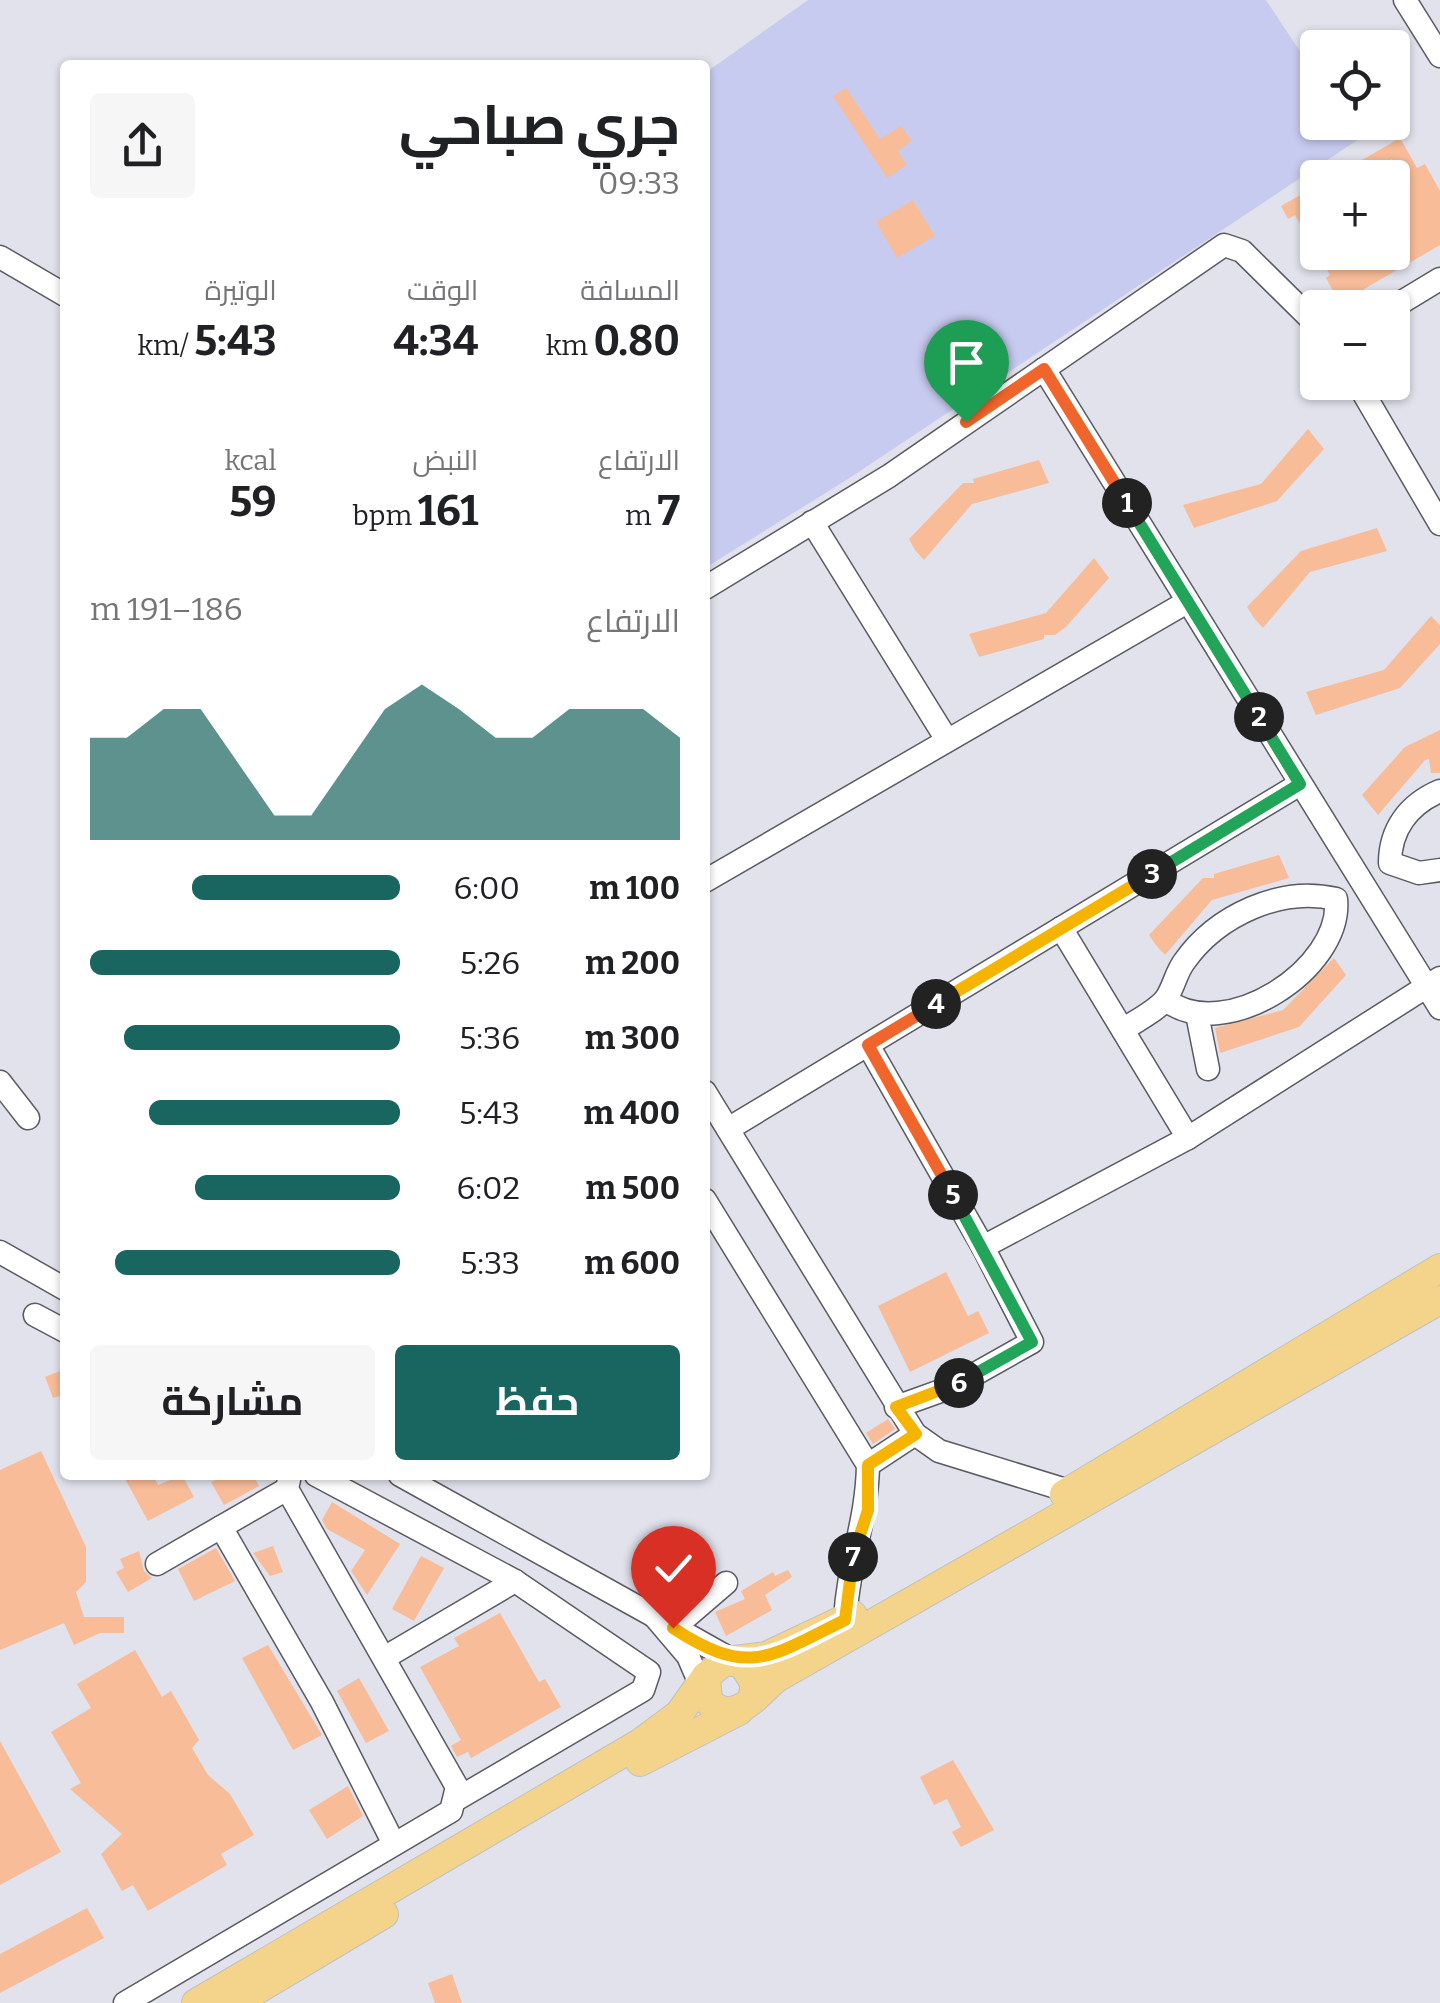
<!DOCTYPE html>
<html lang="ar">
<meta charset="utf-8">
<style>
:root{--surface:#fff;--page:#f6f6f6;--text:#202124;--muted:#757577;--accent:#19655f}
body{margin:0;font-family:Bitter,Cairo,serif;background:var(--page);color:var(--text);direction:rtl;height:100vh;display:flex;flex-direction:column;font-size:38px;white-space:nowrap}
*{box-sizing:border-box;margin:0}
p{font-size:32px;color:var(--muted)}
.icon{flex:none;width:55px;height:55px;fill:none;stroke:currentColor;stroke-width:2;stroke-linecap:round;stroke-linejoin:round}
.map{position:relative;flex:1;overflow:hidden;direction:ltr}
.panel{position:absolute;left:60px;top:60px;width:650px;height:1420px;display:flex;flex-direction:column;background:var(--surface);border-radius:10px;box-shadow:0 2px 8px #0004;direction:rtl}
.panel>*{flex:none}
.controls{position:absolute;left:1300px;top:30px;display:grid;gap:20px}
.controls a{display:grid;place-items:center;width:110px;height:110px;border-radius:10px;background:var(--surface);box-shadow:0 2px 8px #0004;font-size:50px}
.pin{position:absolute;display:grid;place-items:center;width:85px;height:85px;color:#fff;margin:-102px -42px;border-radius:50% 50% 50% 0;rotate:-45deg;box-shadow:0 0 10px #0007}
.pin .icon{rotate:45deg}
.km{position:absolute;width:50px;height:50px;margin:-25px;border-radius:50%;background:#222;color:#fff;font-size:28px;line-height:50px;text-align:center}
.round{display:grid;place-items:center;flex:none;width:105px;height:105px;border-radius:10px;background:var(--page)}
.overview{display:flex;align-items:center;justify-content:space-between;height:170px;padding:0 30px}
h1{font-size:55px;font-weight:700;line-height:75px}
.stats{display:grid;grid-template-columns:repeat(3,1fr);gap:15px;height:170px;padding:10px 30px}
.stats div{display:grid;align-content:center}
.stats b{font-size:42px;font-weight:700}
.stats small{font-size:28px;font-weight:400}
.stats p{font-size:28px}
.chart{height:280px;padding:20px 30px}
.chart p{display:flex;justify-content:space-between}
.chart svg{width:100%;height:180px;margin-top:10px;fill:var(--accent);opacity:.7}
.cta{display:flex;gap:20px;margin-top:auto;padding:20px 30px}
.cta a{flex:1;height:115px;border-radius:10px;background:var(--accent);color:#fff;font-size:40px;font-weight:700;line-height:115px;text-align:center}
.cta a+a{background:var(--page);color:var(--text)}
ul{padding:0 30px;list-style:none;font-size:32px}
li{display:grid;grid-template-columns:160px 120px 1fr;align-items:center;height:75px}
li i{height:25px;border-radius:12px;background:var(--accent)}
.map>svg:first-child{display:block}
</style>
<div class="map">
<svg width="1440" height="2003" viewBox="0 0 1440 2003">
<rect width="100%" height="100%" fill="#e1e2ec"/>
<!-- green -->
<polygon fill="#c8cbf0" points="808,0 1266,0 1317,77 1318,122 1348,123 1359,139 848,479 705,568 705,73"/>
<!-- building -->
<g fill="#f8bc99">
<polygon points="846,88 880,139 901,126 912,141 898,151 907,165 887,178 833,96"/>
<polygon points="1400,138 1417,168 1425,164 1440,191 1440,245 1340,303 1326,278 1330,275 1295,215 1288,219 1281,206 1318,185 1318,252 1392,252 1392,159 1361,178 1331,178"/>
<polygon points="913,200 935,236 897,258 876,222"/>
<polygon points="1308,429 1324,449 1277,501 1194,528 1183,505 1261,484"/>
<polygon points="1039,460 1049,483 972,504 924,560 915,550 909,539 963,483 974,483 973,479"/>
<polygon points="1377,528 1387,551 1310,572 1263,628 1254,618 1247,607 1301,551"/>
<polygon points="1094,558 1109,578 1066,627 1055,635 1044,635 1044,639 979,657 969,634 1046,613"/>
<polygon points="1431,616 1440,625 1440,644 1400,688 1316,715 1306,692 1384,670"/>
<polygon points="1440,730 1440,773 1431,773 1429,759 1425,760 1378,815 1362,795 1405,747"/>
<polygon points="1279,855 1289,878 1212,900 1165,955 1156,945 1149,935 1203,878 1214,878 1214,874"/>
<polygon points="1334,958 1346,975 1299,1027 1220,1053 1215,1028 1283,1010"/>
<polygon points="946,1272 968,1316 978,1311 989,1333 910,1372 878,1306"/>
<polygon points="65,1369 65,1394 53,1398 45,1377"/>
<polygon points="888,1419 895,1429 873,1444 866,1433"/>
<polygon points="41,1451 86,1547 86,1582 76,1592 84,1617 124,1617 124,1633 100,1633 74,1645 64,1623 0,1650 0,1470"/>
<polygon points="123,1475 153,1475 158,1485 182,1475 194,1497 148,1521"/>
<polygon points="213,1475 253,1475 259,1486 224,1505 211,1482 216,1480"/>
<polygon points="332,1502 400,1544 367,1595 351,1571 365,1550 327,1529 322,1520"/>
<polygon points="273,1546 283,1572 270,1576 253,1553"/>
<polygon points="216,1548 235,1581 194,1601 178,1569"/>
<polygon points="139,1551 144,1571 152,1578 128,1592 116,1572 124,1568 120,1559"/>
<polygon points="421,1556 444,1568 414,1621 392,1609"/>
<polygon points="788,1570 792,1577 765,1595 772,1610 726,1636 715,1612 745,1599 741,1591 773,1572 775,1576"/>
<polygon points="500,1613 539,1682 545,1679 561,1707 471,1758 468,1752 457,1757 451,1746 461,1740 420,1667 459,1646 454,1638"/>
<polygon points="268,1645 322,1735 293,1750 242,1658"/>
<polygon points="135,1650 162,1697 171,1691 199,1740 192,1748 208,1775 230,1794 254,1835 221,1854 227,1865 148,1911 133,1885 122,1891 101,1854 122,1834 70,1789 81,1783 51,1732 91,1708 77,1684"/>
<polygon points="359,1678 389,1731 366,1743 337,1691"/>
<polygon points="0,1741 61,1852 0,1885"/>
<polygon points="953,1760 994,1830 961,1847 952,1832 961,1827 947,1799 934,1805 920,1777"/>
<polygon points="348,1786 363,1816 327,1839 309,1810"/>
<polygon points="87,1908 104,1938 0,1993 0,1954"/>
<polygon points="452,1974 462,2003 435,2003 428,1983"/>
</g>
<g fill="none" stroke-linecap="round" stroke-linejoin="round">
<defs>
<g id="minor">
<polyline points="1405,0 1440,56"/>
<polyline points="0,257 65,295"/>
<polyline points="1392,308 1440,279"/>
<polyline points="1044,369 1440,1008"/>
<polyline points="1357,382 1440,524"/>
<polyline points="812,522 947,740"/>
<polyline points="705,588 889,476 1224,245 1242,251 1318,326"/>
<path d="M1440,791C1409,804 1390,829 1390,863L1419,873L1440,870"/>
<polyline points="705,881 1187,602"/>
<polyline points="1061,928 1188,1138"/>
<polyline points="1197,1014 1208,1069"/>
<path d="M1123,1030C1135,1021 1159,1010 1167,997C1174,986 1176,973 1184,962C1217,915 1281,886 1336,899C1343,969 1224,1045 1166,1000"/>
<polyline points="868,1045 983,1247"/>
<polyline points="0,1082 28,1118"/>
<polyline points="705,1092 915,1434 939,1451 1069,1491"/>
<polyline points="728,1129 1300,784"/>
<path d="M705,1200L868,1465C867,1522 848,1563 845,1620"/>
<polyline points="0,1252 65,1289"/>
<polyline points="35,1315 65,1331"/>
<polyline points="896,1407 952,1387 1032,1342 983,1247 1188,1138 1440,978"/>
<polyline points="868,1465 915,1434"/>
<polyline points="316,1475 515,1581 649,1672 643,1690 457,1799"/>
<polyline points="400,1475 654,1616"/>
<polyline points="221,1527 322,1702 394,1844"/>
<polyline points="157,1564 287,1489"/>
<polyline points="669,1632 726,1583"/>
<polyline points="384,1658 515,1581"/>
<polyline points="704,1693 688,1656 654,1616 734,1661"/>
<polyline points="125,2003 451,1811 457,1787 287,1489 290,1475"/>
</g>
<g id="major">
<polyline points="1064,1494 1440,1268"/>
<polyline points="726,1661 766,1656 853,1615"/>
<path d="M752,1700L755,1684L742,1663L725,1661L706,1676L708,1701C733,1727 755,1697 775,1679L1440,1300"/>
<polyline points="640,1762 739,1711"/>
<polyline points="196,2003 640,1743 679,1714 706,1676"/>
<polyline points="235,2003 384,1914"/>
</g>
</defs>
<!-- minor casing -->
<use href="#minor" stroke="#5a5a62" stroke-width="25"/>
<!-- major casing -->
<use href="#major" stroke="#c0c1c1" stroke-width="30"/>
<!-- minor -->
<use href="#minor" stroke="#fff" stroke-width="22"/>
<!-- major -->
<use href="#major" stroke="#f4d38b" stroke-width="28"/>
</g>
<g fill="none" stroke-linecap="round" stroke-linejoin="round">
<defs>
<polyline id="split-1" points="966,422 1044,369 1127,503"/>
<polyline id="split-2" points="1127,503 1259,717"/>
<polyline id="split-3" points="1152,874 1300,784 1259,717"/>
<polyline id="split-4" points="936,1004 1152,874"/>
<polyline id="split-5" points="936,1004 868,1045 953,1195"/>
<polyline id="split-6" points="953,1195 1032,1342 959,1383"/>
<polyline id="split-7" points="853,1557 868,1510 868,1465 916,1434 896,1407 959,1383"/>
<path id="split-8" d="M673,1628C749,1678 770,1657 845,1620L853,1557"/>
</defs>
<!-- split-1 casing -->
<use href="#split-1" stroke="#fff" stroke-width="20"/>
<!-- split-2 casing -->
<use href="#split-2" stroke="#fff" stroke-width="20"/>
<!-- split-3 casing -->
<use href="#split-3" stroke="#fff" stroke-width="20"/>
<!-- split-4 casing -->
<use href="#split-4" stroke="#fff" stroke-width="20"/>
<!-- split-5 casing -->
<use href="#split-5" stroke="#fff" stroke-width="20"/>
<!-- split-6 casing -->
<use href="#split-6" stroke="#fff" stroke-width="20"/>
<!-- split-7 casing -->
<use href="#split-7" stroke="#fff" stroke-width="20"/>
<!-- split-8 casing -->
<use href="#split-8" stroke="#fff" stroke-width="20"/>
<!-- split-1 -->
<use href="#split-1" stroke="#f0652b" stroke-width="12"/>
<!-- split-2 -->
<use href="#split-2" stroke="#22a559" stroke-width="12"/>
<!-- split-3 -->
<use href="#split-3" stroke="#22a559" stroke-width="12"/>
<!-- split-4 -->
<use href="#split-4" stroke="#f5b400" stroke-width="12"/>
<!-- split-5 -->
<use href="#split-5" stroke="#f0652b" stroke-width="12"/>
<!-- split-6 -->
<use href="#split-6" stroke="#22a559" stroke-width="12"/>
<!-- split-7 -->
<use href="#split-7" stroke="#f5b400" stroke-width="12"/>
<!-- split-8 -->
<use href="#split-8" stroke="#f5b400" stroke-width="12"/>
</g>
</svg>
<div class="controls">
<a><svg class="icon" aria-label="locate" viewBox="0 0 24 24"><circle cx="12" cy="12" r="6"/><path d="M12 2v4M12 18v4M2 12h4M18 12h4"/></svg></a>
<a>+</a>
<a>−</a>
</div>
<div class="pin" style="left:966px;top:422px;background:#1e9e55"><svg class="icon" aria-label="arrive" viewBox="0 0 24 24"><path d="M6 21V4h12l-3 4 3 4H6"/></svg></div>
<div class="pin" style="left:673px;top:1628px;background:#d93025"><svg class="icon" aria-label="check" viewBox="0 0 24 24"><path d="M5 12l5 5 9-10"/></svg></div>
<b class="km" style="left:1127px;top:503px">1</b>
<b class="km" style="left:1259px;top:717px">2</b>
<b class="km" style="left:1152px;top:874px">3</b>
<b class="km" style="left:936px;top:1004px">4</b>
<b class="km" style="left:953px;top:1195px">5</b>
<b class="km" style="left:959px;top:1383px">6</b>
<b class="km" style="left:853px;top:1557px">7</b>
<section class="panel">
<div class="overview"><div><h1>جري صباحي</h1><p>09:33</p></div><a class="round"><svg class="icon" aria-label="share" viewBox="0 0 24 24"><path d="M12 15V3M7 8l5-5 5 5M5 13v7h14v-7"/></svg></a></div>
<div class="stats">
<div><p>المسافة</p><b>0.80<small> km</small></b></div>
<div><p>الوقت</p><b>4:34</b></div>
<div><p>الوتيرة</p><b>5:43<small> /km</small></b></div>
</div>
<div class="stats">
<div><p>الارتفاع</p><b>7<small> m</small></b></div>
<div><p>النبض</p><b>161<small> bpm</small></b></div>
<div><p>kcal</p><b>59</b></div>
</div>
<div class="chart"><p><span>الارتفاع</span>186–191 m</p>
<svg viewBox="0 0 160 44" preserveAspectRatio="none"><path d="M0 44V19L10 19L20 12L30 12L40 25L50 38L60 38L70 25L80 12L90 6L100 12L110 19L120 19L130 12L140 12L150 12L160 19V44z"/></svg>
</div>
<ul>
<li><b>100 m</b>6:00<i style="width:67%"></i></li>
<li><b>200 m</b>5:26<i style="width:100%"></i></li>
<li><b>300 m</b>5:36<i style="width:89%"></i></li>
<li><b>400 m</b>5:43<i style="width:81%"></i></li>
<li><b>500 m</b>6:02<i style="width:66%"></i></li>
<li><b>600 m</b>5:33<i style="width:92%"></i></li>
</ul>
<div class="cta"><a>حفظ</a><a>مشاركة</a></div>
</section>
</div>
